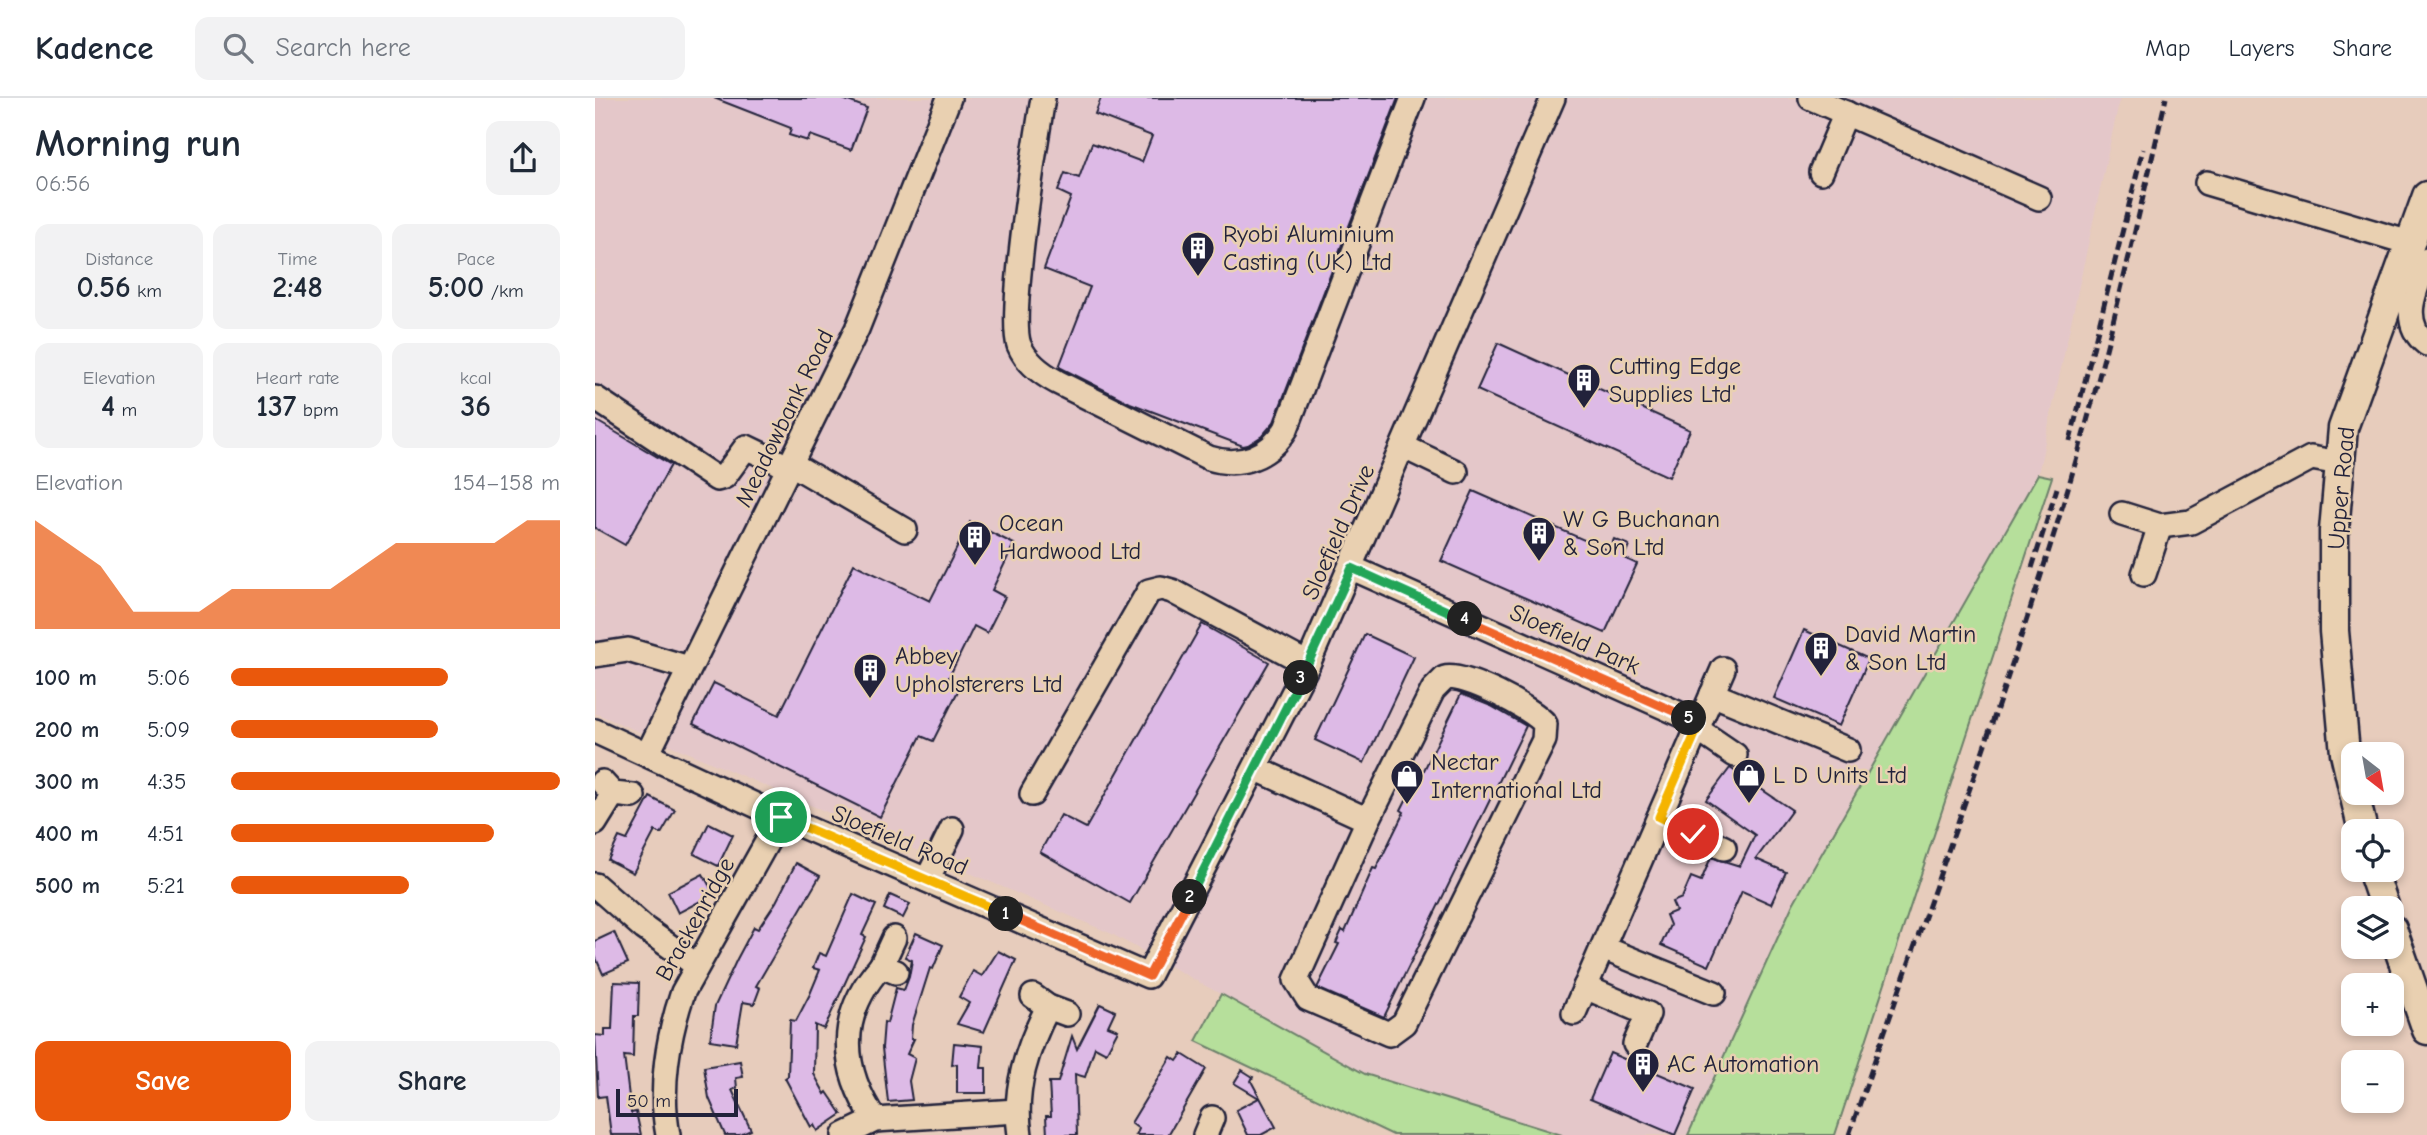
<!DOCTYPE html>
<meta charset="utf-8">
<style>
:root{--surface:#fff;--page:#f2f2f3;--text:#1f2937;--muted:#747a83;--line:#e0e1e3;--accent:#ea580c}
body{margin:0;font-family:"Comic Neue",sans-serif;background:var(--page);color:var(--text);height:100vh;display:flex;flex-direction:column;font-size:26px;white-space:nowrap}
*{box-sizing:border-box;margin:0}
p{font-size:23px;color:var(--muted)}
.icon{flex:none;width:38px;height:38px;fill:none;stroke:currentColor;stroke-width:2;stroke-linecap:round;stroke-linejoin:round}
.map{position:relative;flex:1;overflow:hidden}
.side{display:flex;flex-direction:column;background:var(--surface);width:595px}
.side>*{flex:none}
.needle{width:46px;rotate:149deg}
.controls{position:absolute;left:1746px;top:644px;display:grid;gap:14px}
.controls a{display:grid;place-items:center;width:63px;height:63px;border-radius:14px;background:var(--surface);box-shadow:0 4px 10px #0003;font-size:35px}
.scale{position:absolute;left:21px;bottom:18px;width:122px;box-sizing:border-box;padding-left:7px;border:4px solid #22223b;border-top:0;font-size:19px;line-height:24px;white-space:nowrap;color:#22223b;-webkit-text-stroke:5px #e9d0b1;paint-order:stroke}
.pin{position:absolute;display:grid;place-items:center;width:60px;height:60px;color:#fff;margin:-30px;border:4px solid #fff;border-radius:50%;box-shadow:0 2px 7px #0007}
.km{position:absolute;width:35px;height:35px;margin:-18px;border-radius:50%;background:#222;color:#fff;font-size:19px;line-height:35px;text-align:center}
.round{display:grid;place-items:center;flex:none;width:74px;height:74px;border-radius:14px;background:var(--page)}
.head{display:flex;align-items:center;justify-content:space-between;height:119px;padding:0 35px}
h1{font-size:38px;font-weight:700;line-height:52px}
.figures{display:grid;grid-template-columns:repeat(3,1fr);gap:10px;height:119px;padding:7px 35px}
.figures div{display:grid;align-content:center;border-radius:14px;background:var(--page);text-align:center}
.figures b{font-size:30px;font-weight:700}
.figures small{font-size:19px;font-weight:400}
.figures p{font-size:19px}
.chart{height:196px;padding:14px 35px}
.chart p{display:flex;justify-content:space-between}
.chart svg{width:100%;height:126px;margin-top:7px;fill:var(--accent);opacity:.7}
.cta{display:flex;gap:14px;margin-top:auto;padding:14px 35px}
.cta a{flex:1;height:80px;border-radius:14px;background:var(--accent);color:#fff;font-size:28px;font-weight:700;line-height:80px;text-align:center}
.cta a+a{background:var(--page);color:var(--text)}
ul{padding:0 35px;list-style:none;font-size:23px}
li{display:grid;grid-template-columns:112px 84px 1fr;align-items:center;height:52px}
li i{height:18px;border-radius:9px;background:var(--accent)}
header{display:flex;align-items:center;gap:42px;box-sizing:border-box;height:98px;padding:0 35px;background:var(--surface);border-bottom:2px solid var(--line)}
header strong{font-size:33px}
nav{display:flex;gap:38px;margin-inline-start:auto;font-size:24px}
.search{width:490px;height:63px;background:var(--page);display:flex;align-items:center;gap:18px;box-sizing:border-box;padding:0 24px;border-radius:14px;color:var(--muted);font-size:26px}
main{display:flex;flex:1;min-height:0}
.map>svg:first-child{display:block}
</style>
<header>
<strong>Kadence</strong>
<div class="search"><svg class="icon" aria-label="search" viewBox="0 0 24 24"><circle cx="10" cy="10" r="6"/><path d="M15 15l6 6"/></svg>Search here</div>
<nav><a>Map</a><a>Layers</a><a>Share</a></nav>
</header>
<main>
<section class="side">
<div class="head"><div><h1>Morning run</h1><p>06:56</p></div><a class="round"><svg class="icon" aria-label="share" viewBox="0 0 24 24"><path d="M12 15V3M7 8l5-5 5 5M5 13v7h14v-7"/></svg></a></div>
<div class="figures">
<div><p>Distance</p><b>0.56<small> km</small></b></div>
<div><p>Time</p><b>2:48</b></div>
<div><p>Pace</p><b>5:00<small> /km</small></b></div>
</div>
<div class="figures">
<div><p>Elevation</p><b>4<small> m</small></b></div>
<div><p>Heart rate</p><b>137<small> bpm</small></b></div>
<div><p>kcal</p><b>36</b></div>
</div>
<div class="chart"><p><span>Elevation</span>154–158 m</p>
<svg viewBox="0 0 160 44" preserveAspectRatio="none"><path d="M0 44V6L10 14L20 22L30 38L40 38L50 38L60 30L70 30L80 30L90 30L100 22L110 14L120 14L130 14L140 14L150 6L160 6V44z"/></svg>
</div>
<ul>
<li><b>100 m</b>5:06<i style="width:66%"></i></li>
<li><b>200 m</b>5:09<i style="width:63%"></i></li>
<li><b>300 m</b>4:35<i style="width:100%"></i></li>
<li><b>400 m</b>4:51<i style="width:80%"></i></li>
<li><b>500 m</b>5:21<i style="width:54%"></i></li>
</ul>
<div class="cta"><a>Save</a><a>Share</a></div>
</section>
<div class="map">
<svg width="1832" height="1037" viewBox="0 0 1832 1037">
<rect width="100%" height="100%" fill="#e7ccbc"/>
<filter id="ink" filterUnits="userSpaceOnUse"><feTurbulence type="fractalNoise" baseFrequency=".0143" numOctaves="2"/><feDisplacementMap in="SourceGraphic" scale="14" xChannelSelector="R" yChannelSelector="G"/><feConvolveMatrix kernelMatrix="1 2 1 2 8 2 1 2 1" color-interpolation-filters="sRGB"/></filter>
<g filter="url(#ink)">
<!-- built -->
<polygon fill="#e4c7c9" points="0,0 1525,0 1443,376 1198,806 1093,1037 967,1037 770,976 515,835 0,615"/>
<!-- green -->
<g fill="#b6df9b" stroke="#6c806b" stroke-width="2">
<polygon points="1443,376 1457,379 1240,1037 1093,1037 1198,806"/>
<polygon points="626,896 770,976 967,1037 798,1037 601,943"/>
</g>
<!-- building -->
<g fill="#ddbae6" stroke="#22223b" stroke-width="2">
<polygon points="119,0 245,0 272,10 256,52 215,37 213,43 194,37 196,30"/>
<polygon points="506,0 803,0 679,324 667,338 653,347 648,348 535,305 464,269 495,189 449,171 476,99 463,93 470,75 484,80 497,45 547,64 557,38 500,16"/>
<polygon points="903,245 1095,332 1074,379 882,292"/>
<polygon points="0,322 76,367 30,447 0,430"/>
<polygon points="878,393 1014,453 1019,441 1034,447 1029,460 1042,466 1010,535 846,463"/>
<polygon points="375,424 419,446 397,492 410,499 392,535 379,528 353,581 366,587 338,643 326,638 285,719 98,626 119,585 184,617 259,466 335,503"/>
<polygon points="607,526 674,564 535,805 445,754 466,717 491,730"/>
<polygon points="1209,532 1274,561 1244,628 1179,600"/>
<polygon points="770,536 819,559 769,665 720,642"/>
<polygon points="866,596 896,608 931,628 789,919 722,890 744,846 741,845 747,832 750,834 778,770 781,771 809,714 806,712 812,700 815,701"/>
<polygon points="1135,670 1197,712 1161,761 1191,774 1176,806 1147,793 1114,868 1066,847 1075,827 1071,817 1081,813 1077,804 1087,800 1096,779 1106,783 1116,759 1145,768 1160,737 1111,702"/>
<polygon points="55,699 80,712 66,736 60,733 38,775 13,762 24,739 32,742"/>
<polygon points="114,725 138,737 123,768 99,756"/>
<polygon points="201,765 225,778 161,888 165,890 159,906 148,904 141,946 115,942 120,908 142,861 159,829 163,831 181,804"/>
<polygon points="108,776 119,796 83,815 73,794"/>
<polygon points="258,796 281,807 267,837 271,839 229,931 220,927 219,976 230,996 232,994 247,1016 222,1033 219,1027 216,1029 190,980 193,978 195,922 201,923 215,896 225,872 218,870 224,855 231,858"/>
<polygon points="295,797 315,806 308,820 289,811"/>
<polygon points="19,834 33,865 8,876 0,858 0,843"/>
<polygon points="321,835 348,847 338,871 335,870 317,927 316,941 319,941 312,956 320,960 314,983 317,1002 293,1004 287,950 289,924 292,925 301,890 309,892 314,879 317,862 310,859"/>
<polygon points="403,853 421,862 389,934 362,926 374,905 364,899 378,873 387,878"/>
<polygon points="19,884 44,885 43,918 39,918 38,959 29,958 36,1015 41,1014 46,1037 16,1037 11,998 3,999 0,937 10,938 10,931 17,931"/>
<polygon points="505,906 520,913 513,928 523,932 511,955 500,949 490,979 480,976 482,1037 452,1037 451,1018 456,1018 454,984 463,984 477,938 482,951"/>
<polygon points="359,945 388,948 386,970 391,970 391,995 362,995 362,966 357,967"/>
<polygon points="1015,955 1100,991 1080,1037 995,1001"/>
<polygon points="587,956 611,971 595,999 573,1037 541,1037 544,1031 536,1025 576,959 582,963"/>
<polygon points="145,963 148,979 141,980 142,990 137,992 156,1032 145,1037 130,1037 114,1000 109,969"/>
<polygon points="647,972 658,979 656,983 681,1029 666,1037 653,1037 641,1012 664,1000 639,985"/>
</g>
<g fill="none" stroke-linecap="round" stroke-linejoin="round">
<defs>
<g id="minor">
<path d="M448,0C441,41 413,217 424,247C431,264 447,276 462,284L614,360C645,370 674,359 691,331L818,0"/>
<polyline points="1216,0 1444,100"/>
<polyline points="1226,74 1251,15"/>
<polyline points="1612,85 1815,145"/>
<path d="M1832,162C1821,189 1803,224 1832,246"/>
<polyline points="0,300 122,381 129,379 151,349 193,369"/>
<polyline points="809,349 861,374"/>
<polyline points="195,365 310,432"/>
<polyline points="1527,416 1565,428 1596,424 1716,360 1745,365"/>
<polyline points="757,470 1105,625"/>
<polyline points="1549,476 1565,428"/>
<polyline points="0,557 33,552 94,570"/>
<polyline points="1117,596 1253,652"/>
<polyline points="1102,631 1140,657"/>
<polyline points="0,633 186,719 553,878 713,566 958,0"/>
<polyline points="53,655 262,231 354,0"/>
<path d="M662,671L773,722L838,592L850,580C867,574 939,611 950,626L949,642L809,925L794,936L713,901L701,882L773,722"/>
<polyline points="7,684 18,696 38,698"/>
<polyline points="437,696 554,493 566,490 577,493 713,566"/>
<polyline points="1064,719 1129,750"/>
<polyline points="0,725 18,696"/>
<polyline points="332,782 357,731"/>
<polyline points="0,787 49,830 101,867"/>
<polyline points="299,840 286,868 301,874"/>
<polyline points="1008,850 1119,895"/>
<polyline points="990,889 1053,916 1040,946"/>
<polyline points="438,898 453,909 472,916"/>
<polyline points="979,915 1128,571"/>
<path d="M280,1022C245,970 242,917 286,868"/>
<path d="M73,1037C64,991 73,938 88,894L186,719"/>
<polyline points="249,1037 280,1022 422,1013"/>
<path d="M425,1037C418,991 432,950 453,909"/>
<polyline points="610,1037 617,1020"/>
</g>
<g id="major">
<polyline points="1759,694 1750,655 1739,533 1739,433 1748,330 1832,98"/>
<polyline points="1759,695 1768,733"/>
<polyline points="1777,772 1790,810"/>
<polyline points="1797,831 1832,932"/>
</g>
</defs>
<!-- minor casing -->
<use href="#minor" stroke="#22223b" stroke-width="28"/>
<!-- major casing -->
<use href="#major" stroke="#22223b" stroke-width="33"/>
<!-- minor -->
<use href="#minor" stroke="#e9d0b1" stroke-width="23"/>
<!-- major -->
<use href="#major" stroke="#e9d0b1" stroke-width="28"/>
<!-- rail -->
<g stroke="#22223b" stroke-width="5" stroke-dasharray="10 5" stroke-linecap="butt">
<polyline points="1475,343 1548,51"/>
<polyline points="1437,470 1462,390"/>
<path d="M1254,1037C1324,832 1399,630 1463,423C1506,284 1538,142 1571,0"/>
</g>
</g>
</g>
<g fill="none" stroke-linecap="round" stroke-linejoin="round" filter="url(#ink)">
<defs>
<polyline id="split-1" points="186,719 411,816"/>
<polyline id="split-2" points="411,816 554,878 595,799"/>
<polyline id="split-3" points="595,799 706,580"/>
<polyline id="split-4" points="706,580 757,470 870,521"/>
<polyline id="split-5" points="870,521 1094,620"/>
<polyline id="split-6" points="1094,620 1105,625 1064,719 1098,736"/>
</defs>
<!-- split-1 casing -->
<use href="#split-1" stroke="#fff" stroke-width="14"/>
<!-- split-2 casing -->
<use href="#split-2" stroke="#fff" stroke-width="14"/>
<!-- split-3 casing -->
<use href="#split-3" stroke="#fff" stroke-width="14"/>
<!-- split-4 casing -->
<use href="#split-4" stroke="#fff" stroke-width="14"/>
<!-- split-5 casing -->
<use href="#split-5" stroke="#fff" stroke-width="14"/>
<!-- split-6 casing -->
<use href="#split-6" stroke="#fff" stroke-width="14"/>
<!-- split-1 -->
<use href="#split-1" stroke="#f5b400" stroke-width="9"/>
<!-- split-2 -->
<use href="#split-2" stroke="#f0652b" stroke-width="9"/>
<!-- split-3 -->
<use href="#split-3" stroke="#22a559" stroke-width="9"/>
<!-- split-4 -->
<use href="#split-4" stroke="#22a559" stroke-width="9"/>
<!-- split-5 -->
<use href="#split-5" stroke="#f0652b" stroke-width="9"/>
<!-- split-6 -->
<use href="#split-6" stroke="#f5b400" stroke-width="9"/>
</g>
<!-- icons -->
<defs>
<symbol id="building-pin" viewBox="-11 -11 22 30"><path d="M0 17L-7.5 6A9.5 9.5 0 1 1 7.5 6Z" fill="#22223b" stroke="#e9d0b1"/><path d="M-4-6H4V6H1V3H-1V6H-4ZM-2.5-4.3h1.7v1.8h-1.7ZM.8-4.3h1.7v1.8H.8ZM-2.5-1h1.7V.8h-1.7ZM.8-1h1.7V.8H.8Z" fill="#fff"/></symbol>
<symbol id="shop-pin" viewBox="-11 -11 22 30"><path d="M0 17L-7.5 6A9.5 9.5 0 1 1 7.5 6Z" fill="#22223b" stroke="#e9d0b1"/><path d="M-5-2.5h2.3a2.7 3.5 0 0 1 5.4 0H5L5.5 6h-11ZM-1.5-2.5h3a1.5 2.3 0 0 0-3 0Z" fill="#fff"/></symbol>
</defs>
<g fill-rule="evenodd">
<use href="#building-pin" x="584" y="131" width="38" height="52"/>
<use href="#building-pin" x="970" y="263" width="38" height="52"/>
<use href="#building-pin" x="925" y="416" width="38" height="52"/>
<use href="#building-pin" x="361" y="420" width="38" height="52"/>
<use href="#building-pin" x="1207" y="531" width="38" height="52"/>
<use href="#building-pin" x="256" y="553" width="38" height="52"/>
<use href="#shop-pin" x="1135" y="658" width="38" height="52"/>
<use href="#shop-pin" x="793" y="659" width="38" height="52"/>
<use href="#building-pin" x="1029" y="947" width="38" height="52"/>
</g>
<g text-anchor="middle" stroke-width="5" stroke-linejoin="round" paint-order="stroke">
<!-- poi labels -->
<g font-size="24" fill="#22223b" stroke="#e9d0b1" text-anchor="start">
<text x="628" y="144">Ryobi Aluminium<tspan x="628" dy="28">Casting (UK) Ltd</tspan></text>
<text x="1014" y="276">Cutting Edge<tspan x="1014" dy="28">Supplies Ltd'</tspan></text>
<text x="968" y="429">W G Buchanan<tspan x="968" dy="28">&amp; Son Ltd</tspan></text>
<text x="404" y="433">Ocean<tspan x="404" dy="28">Hardwood Ltd</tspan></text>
<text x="1250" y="544">David Martin<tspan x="1250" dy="28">&amp; Son Ltd</tspan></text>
<text x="300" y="566">Abbey<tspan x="300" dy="28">Upholsterers Ltd</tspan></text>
<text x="836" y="672">Nectar<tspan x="836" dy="28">International Ltd</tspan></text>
<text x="1178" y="685">L D Units Ltd</text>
<text x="1072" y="974">AC Automation</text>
</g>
<!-- street labels -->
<g font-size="24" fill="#22223b" stroke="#e9d0b1">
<text transform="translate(189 320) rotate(-64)" y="8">Meadowbank Road</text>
<text transform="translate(1746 390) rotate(-85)" y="8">Upper Road</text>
<text transform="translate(743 434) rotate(-66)" y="8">Sloefield Drive</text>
<text transform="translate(980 541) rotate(24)" y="8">Sloefield Park</text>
<text transform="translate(305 742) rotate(23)" y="8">Sloefield Road</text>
<text transform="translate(100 821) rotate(-61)" y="8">Brackenridge</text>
</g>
</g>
</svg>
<div class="controls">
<a><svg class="needle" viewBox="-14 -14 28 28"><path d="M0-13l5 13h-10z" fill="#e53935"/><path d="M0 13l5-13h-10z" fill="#747a83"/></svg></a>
<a><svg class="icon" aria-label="locate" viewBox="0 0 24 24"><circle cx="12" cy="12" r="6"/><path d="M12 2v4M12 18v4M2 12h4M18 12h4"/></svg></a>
<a><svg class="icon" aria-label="layers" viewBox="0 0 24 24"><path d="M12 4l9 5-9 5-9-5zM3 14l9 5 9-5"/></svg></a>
<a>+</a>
<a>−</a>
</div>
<div class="scale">50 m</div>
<div class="pin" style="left:186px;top:719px;background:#1e9e55"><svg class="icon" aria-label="arrive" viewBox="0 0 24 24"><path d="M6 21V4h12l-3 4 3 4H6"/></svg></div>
<div class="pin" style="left:1098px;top:736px;background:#d93025"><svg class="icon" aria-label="check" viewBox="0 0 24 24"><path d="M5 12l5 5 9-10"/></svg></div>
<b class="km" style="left:411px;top:816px">1</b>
<b class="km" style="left:595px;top:799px">2</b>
<b class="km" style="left:706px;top:580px">3</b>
<b class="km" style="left:870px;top:521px">4</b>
<b class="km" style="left:1094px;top:620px">5</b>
</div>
</main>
